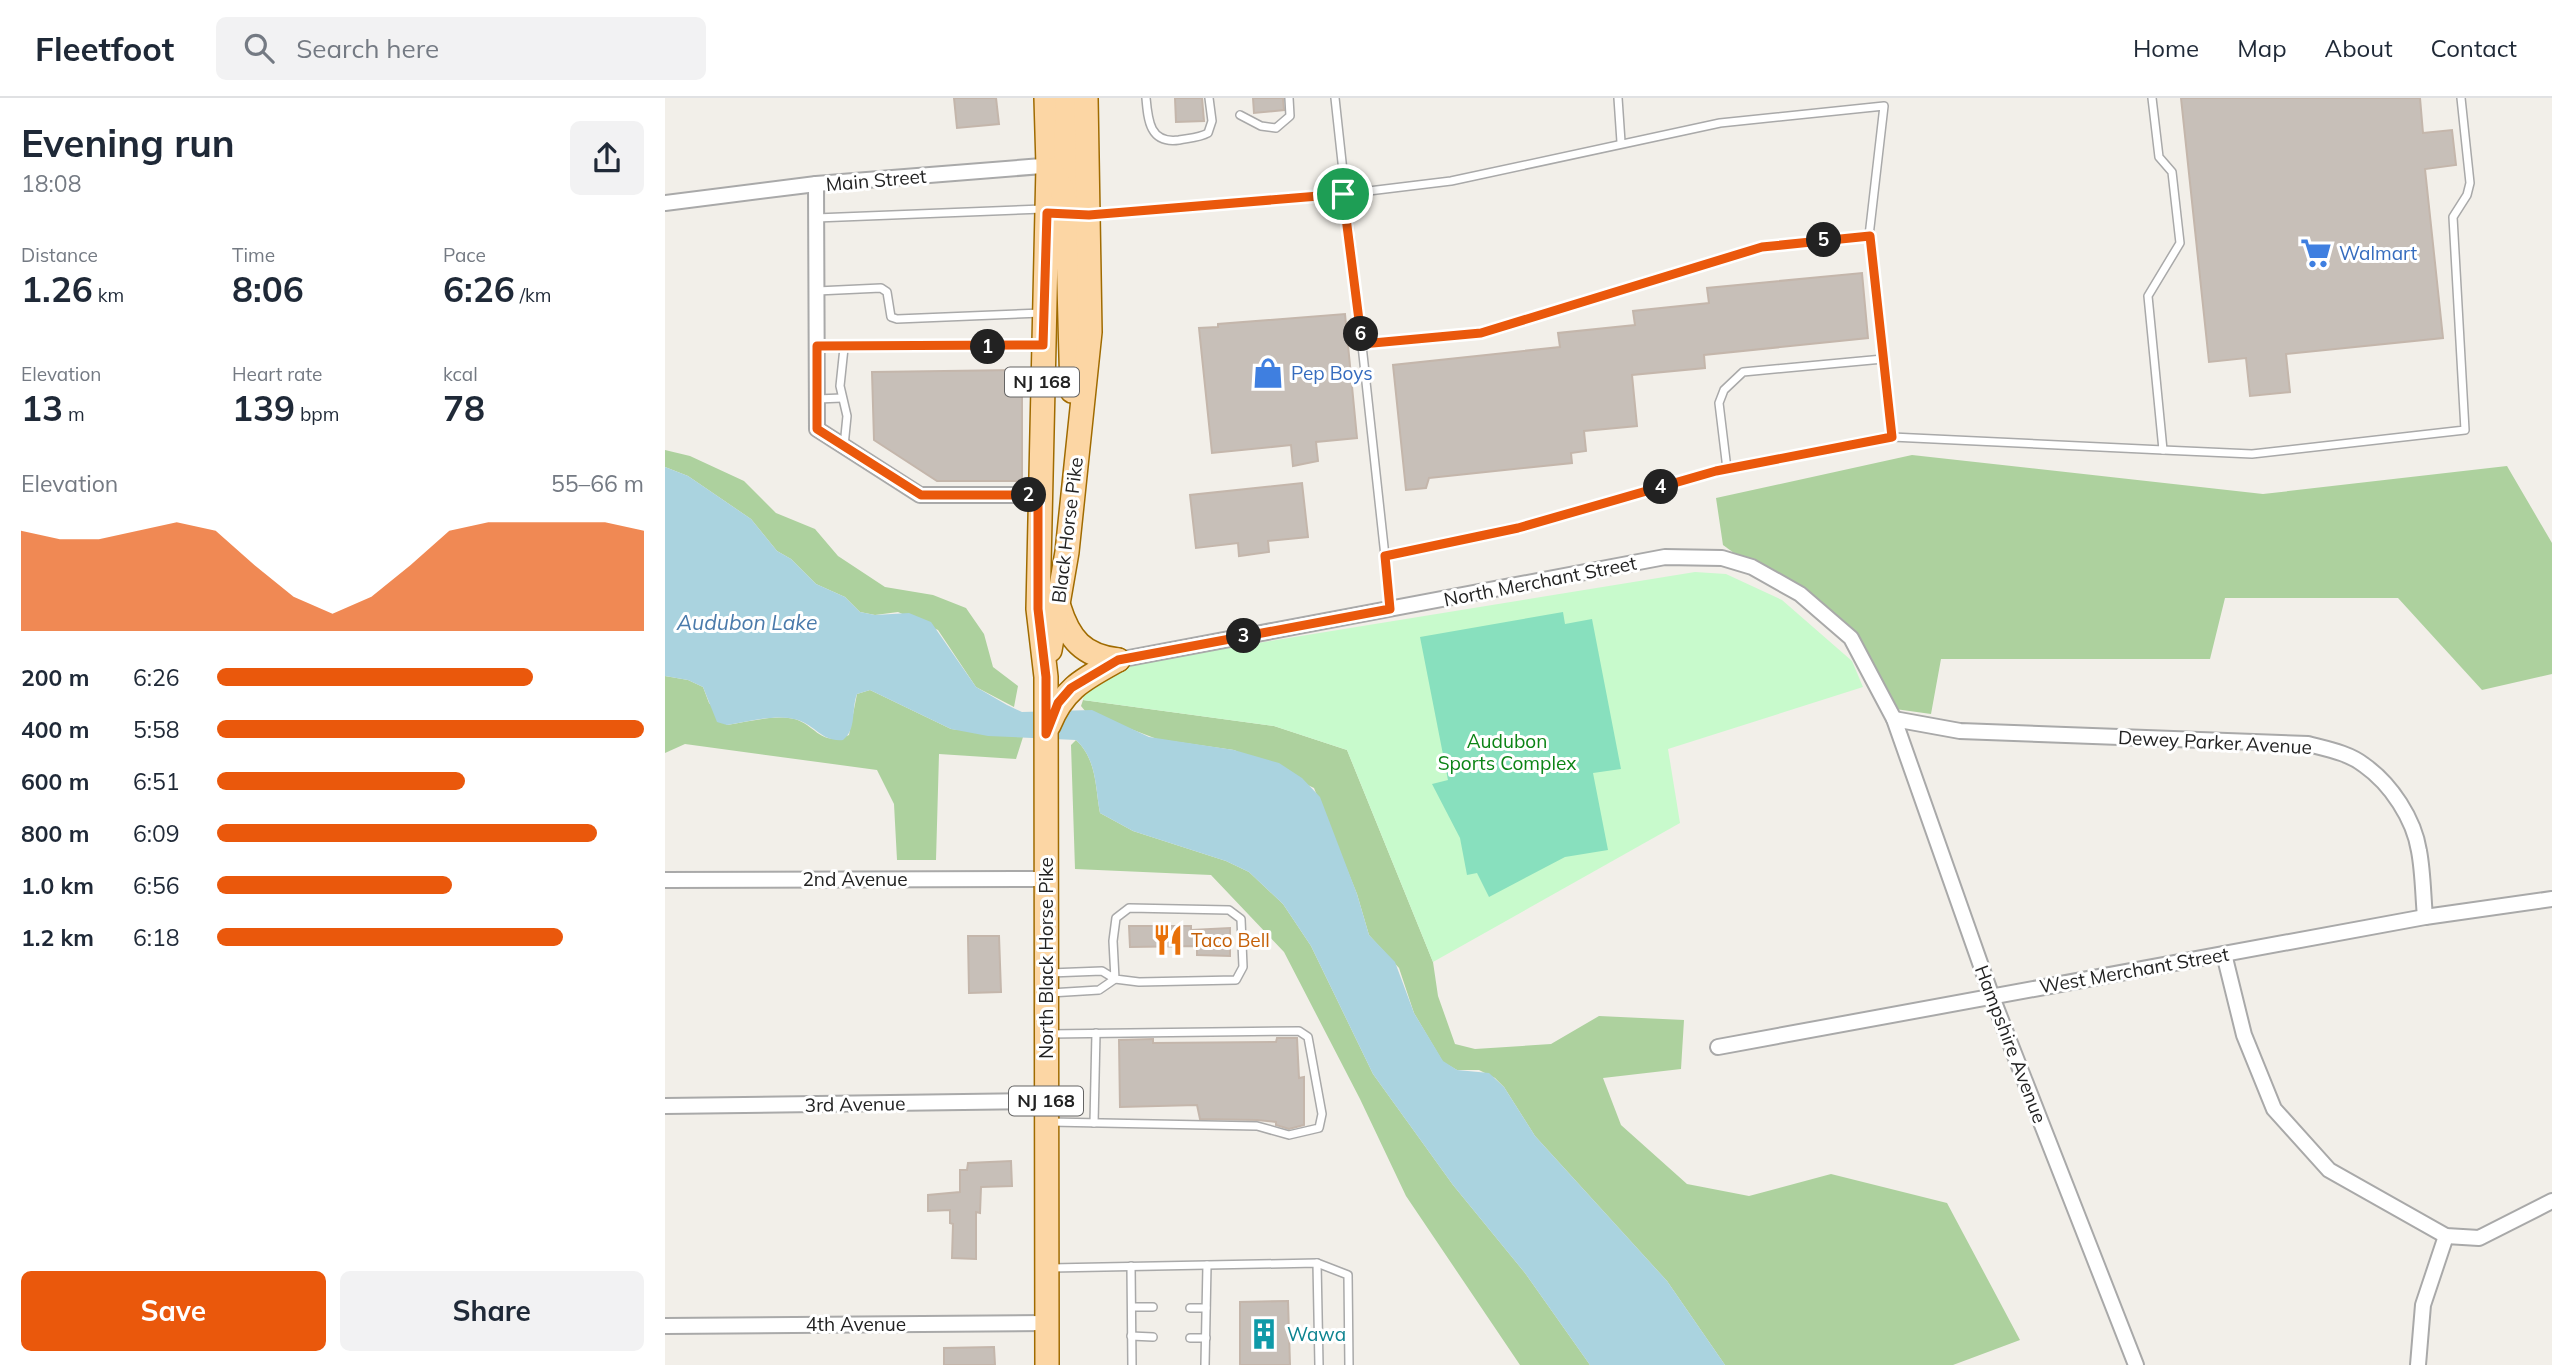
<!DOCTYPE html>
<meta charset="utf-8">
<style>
:root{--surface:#fff;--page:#f2f2f3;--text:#1f2937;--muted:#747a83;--line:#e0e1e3;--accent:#ea580c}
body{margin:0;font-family:Mulish,sans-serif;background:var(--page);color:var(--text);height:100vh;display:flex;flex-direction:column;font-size:26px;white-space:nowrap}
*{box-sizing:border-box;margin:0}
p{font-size:23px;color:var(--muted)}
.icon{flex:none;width:38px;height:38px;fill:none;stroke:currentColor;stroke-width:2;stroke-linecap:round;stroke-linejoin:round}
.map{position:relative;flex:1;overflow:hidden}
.drawer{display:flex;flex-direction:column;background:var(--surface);width:665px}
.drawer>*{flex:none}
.pin{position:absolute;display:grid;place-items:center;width:60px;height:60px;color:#fff;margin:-30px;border:4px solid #fff;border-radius:50%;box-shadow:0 2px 7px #0007}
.km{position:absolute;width:35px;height:35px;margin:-18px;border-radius:50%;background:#222;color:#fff;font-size:19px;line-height:35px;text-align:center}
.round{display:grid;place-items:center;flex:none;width:74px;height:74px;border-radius:10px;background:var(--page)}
.headline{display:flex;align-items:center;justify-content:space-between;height:119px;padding:0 21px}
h1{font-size:38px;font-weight:700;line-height:52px}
.figures{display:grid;grid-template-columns:repeat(3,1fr);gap:10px;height:119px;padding:7px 21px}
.figures div{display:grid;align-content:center}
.figures b{font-size:35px;font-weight:700}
.figures small{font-size:19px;font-weight:400}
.figures p{font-size:19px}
.chart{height:196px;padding:14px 21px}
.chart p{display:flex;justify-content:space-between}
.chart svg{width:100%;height:126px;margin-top:7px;fill:var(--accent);opacity:.7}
.primary-button{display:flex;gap:14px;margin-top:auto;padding:14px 21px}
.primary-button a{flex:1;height:80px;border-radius:10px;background:var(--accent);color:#fff;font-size:28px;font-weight:700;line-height:80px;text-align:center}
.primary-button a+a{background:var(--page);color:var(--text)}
ul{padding:0 21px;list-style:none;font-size:23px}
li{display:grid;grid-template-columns:112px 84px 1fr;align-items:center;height:52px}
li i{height:18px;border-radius:9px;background:var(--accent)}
header{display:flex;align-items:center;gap:42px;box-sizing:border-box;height:98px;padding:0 35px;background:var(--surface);border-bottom:2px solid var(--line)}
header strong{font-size:33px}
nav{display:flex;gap:38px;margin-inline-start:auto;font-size:24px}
.search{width:490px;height:63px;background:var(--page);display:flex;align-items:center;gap:18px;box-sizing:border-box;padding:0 24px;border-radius:10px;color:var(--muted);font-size:26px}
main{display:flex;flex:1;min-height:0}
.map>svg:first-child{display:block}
</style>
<header>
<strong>Fleetfoot</strong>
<div class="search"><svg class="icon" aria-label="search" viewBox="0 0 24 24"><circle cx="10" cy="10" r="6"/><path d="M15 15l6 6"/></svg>Search here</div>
<nav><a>Home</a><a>Map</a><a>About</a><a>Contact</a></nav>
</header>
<main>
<section class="drawer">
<div class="headline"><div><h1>Evening run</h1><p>18:08</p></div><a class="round"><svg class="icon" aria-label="share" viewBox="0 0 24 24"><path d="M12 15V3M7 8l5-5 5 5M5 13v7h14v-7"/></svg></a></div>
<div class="figures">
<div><p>Distance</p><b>1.26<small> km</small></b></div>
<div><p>Time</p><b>8:06</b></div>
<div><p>Pace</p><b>6:26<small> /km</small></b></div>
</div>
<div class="figures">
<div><p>Elevation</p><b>13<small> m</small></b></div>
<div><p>Heart rate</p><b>139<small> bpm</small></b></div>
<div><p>kcal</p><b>78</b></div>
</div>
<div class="chart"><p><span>Elevation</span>55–66 m</p>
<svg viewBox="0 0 160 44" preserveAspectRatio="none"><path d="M0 44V9L10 12L20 12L30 9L40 6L50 9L60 21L70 32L80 38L90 32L100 21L110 9L120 6L130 6L140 6L150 6L160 9V44z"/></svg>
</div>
<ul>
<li><b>200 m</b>6:26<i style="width:74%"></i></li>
<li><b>400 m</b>5:58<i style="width:100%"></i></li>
<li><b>600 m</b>6:51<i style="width:58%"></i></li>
<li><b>800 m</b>6:09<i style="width:89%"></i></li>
<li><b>1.0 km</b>6:56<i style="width:55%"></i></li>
<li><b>1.2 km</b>6:18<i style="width:81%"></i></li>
</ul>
<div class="primary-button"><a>Save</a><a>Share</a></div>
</section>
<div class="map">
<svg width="1887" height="1267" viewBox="0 0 1887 1267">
<rect width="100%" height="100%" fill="#f2efe9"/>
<!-- forest -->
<g fill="#add19e">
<polygon points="0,352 25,358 79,383 111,415 150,431 173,458 220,489 268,497 301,510 319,536 328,569 353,588 349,609 311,589 273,532 233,514 210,517 195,514 180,499 151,486 126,461 112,453 86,421 23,378 0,369"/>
<polygon points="1247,357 1598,396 1842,368 1887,445 1887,576 1817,592 1733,500 1560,500 1545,561 1276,561 1266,616 1223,610 1186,540 1058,447 1051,400"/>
<path d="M0,578L23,582L38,589L44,605L62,627C81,624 103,618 123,620C150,622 153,651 184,637L192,596L205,592L286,631L358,639L351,661L274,656L271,762H232L229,706L212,672L20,646L0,655Z"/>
<polygon points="418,602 609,628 682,652 768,864 773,898 790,946 810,951 886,946 934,918 1019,922 1016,971 938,980 956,1027 1022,1086 1084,1098 1166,1076 1282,1105 1355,1242 1288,1267 1060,1267 1002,1183 870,1038 839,989 830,980 814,972 792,972 778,964 749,915 734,870 704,837 692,796 649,690 569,652 492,641 421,614 416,608"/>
<path d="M411,642C432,662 430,688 435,715L468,733L561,763L584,774L618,806L646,848L708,976L788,1087L860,1175L925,1267H855L741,1098L695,1001L619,854L546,777L410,771L406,647Z"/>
</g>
<!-- park -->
<polygon fill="#c8facc" points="1030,474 1061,476 1117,502 1187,563 1198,589 1003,651 1015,725 768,864 682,652 609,628 418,602 421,573"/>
<!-- pitch -->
<polygon fill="#88e0be" points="898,514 900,526 927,521 956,671 928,675 943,752 900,759 824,799 812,775 802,777 795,740 767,686 783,682 755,539"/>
<!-- water -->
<path fill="#aad3df" d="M0,369L23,378L86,421L112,453L126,461L151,486L180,499L195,514L210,517L244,515L266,524L311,589L342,607L357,614L427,612L484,639L569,652L614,665L637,680L655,699L692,796L704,837L730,864L749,915L778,963L792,972L824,975L839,989L870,1038L1002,1183L1060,1267H925L860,1175L788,1087L708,976L646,848L618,806L584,774L561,763L468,733L435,715C430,688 432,662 411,642L323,638L286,631L205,592L192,596C186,612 192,631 178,642C157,644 151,628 133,622C112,615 83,624 62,627L52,624L38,589L23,582L0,578Z"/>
<!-- building -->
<g fill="#c7bfb8" stroke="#c4b6ab" stroke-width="2">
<polygon points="289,0 331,0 334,26 292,30"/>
<polygon points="510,0 537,0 539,23 511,24"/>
<polygon points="588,0 618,0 619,12 589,15"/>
<polygon points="1516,0 1755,0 1758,35 1787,32 1791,67 1760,71 1778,240 1621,256 1625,294 1585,298 1581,260 1544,264"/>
<polygon points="1197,175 1203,240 1039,257 1040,270 967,277 972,328 919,333 921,353 906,355 907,365 764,380 761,390 741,392 728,267 895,249 893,235 970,227 968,213 1044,205 1042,190"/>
<polygon points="680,216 692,340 651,344 653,363 628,368 626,347 547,355 534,230 553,229 553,226"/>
<polygon points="357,272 357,383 272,383 209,342 207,274"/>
<polygon points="637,385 643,439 603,443 604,454 574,458 573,445 531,450 525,397"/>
<polygon points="464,828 526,828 526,832 565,830 565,858 532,857 532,848 465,849"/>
<polygon points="303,838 334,838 336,894 304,895"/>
<polygon points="612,940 632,940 634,980 639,979 639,1027 624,1031 611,1027 611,1024 592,1022 535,1021 532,1007 455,1009 454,942 488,941 488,945 611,944"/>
<polygon points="346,1063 347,1088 316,1089 315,1115 311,1114 311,1161 287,1160 288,1126 285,1125 285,1112 263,1113 263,1097 295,1094 295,1072 302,1072 303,1065"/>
<polygon points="623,1203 625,1267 575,1267 575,1204"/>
<polygon points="329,1249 330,1267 279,1267 279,1250"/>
</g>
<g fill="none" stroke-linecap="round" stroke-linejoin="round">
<defs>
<g id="lane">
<path d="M481,0C483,23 485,46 514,42C524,40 534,40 543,35L547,23L544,0"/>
<polyline points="953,0 956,44"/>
<polyline points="575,17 596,28 611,30 625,18 624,0"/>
<polyline points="428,117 679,96 786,83 1055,25 1219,8 1204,138 1227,339 1051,373 853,430 720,458 670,0"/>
<polyline points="151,120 378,111"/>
<polyline points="152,193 216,190 222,194 226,219 232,221 377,215"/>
<polyline points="697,246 816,235 1097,149 1204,138"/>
<polyline points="152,248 377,247"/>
<polyline points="152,301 177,300"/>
<polyline points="1227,339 1498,352 1483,198 1515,145 1507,74 1494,59 1487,0"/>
<polyline points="179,348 182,318 175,288 179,250"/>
<polyline points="1498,352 1587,356 1800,332 1788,119 1802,97 1805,85 1796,0"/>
<polyline points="1062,371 1054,305 1059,292 1078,274 1218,261"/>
<polyline points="720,458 725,511"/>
<polyline points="385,875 437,873 450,881 474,884 571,882 578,869 576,821 564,812 464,810 451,820 448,843 450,881"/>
<polyline points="385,895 434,892 450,881"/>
<polyline points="384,936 634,933 643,939 657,1016 654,1030 624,1037 592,1028 385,1024"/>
<polyline points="429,1025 431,935"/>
<polyline points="652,1165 683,1177 684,1267"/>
<polyline points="466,1168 467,1267"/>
<polyline points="386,1170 652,1165 654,1267"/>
<polyline points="467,1209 488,1209"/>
<polyline points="525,1210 541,1210"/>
<polyline points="466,1238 488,1239"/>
<polyline points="525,1240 541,1240"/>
<polyline points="540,1267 542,1167"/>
</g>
<g id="street">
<polyline points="151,86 152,331 255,397 373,397"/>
<polyline points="0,105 151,86 390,67"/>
<polyline points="453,562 1000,459 1057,460 1087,469 1135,496 1186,540 1229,621 1327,899 1471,1267"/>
<path d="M1229,621L1295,633L1643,646C1662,651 1684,655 1699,667C1726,686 1749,721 1754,753C1758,774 1758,797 1760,819"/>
<polyline points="0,782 381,781"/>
<polyline points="1559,856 1579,937 1609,1011 1664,1072 1781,1138 1814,1140 1887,1103"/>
<polyline points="1053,949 1760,819 1887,801"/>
<polyline points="0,1008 381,1003"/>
<polyline points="0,1228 382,1225"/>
<polyline points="1753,1267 1758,1207 1781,1138"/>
</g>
<g id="primary">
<polyline points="381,0 383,68 373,511 381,579 382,1267"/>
<path d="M402,0C403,29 395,75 412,100"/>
<polyline points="386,72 397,91 402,117 407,293"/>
<path d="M394,509C404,541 418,558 453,562"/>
<polyline points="385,552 402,454 425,234 421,0"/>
<path d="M384,627C399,590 419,581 453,562"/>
</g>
</defs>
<!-- lane casing -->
<use href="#lane" stroke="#a9a9a9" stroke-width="10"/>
<!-- street casing -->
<use href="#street" stroke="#a9a9a9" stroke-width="18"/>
<!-- primary casing -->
<use href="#primary" stroke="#a06b00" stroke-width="26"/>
<!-- lane -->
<use href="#lane" stroke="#fff" stroke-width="7"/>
<!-- street -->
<use href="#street" stroke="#fff" stroke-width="14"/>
<!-- primary -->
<use href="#primary" stroke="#fcd6a4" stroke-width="23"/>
</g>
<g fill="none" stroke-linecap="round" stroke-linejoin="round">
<defs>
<polygon id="route" points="678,96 697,246 816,235 1097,149 1205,138 1227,339 1051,373 853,430 720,458 725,511 453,562 406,590 393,605 381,636 381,579 373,511 373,397 256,397 152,331 152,248 378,247 382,115 424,117"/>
</defs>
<!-- route casing -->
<use href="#route" stroke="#fff" stroke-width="14"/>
<!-- route -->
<use href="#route" stroke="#ea580c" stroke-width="9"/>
</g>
<!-- icons -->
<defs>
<symbol id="supermarket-bare" viewBox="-9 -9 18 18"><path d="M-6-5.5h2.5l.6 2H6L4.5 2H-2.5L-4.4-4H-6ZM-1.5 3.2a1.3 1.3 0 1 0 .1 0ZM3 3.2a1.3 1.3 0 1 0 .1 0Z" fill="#3f7fe0" stroke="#fff" stroke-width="2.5" paint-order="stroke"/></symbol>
<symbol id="shop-bare" viewBox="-9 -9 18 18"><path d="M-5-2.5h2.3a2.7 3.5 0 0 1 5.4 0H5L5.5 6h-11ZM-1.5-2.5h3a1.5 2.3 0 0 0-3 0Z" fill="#3f7fe0" stroke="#fff" stroke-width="2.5" paint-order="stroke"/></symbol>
<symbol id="restaurant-bare" viewBox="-9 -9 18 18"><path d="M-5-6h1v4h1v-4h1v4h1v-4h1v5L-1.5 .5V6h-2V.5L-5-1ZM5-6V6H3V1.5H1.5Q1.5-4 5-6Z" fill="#e8710a" stroke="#fff" stroke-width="2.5" paint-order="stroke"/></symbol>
<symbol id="building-bare" viewBox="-9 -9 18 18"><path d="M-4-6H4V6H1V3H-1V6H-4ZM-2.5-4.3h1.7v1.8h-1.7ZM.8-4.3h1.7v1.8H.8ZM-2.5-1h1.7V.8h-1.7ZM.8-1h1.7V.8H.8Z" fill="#0f9aa8" stroke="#fff" stroke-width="2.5" paint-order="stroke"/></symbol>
</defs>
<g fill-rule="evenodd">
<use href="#supermarket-bare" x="1629" y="133" width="44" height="44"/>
<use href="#shop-bare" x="581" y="253" width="44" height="44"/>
<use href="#restaurant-bare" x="481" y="820" width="44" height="44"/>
<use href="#building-bare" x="577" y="1214" width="44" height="44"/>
</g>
<g text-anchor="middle" stroke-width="6" stroke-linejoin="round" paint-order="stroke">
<!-- shield labels -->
<g fill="#fff" stroke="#646464" stroke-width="2">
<rect x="340" y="269.5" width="74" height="29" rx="5"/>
<rect x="344" y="988.5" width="74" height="29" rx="5"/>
</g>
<g font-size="18" font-weight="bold" fill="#222">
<text x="377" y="290">NJ 168</text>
<text x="381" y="1009">NJ 168</text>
</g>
<!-- street labels -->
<g font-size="19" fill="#222" stroke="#fff">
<text transform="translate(211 82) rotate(-5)" y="7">Main Street</text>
<text transform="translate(402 432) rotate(-83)" y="7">Black Horse Pike</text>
<text transform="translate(875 483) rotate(-11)" y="7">North Merchant Street</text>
<text transform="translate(1550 644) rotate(3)" y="7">Dewey Parker Avenue</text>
<text x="190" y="788">2nd Avenue</text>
<text transform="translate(381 860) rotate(-90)" y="7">North Black Horse Pike</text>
<text transform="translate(1469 872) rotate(-10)" y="7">West Merchant Street</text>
<text transform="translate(1346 946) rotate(69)" y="7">Hampshire Avenue</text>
<text transform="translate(190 1006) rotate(-1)" y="7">3rd Avenue</text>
<text x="191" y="1233">4th Avenue</text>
</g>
<!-- shop labels -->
<g font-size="19" fill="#366cbe" stroke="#fff" text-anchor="start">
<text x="1674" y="162">Walmart</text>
<text x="626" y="282">Pep Boys</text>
</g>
<!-- park labels -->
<g font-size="19" fill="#0c8416" stroke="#fff">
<text x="842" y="650">Audubon<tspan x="842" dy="22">Sports Complex</tspan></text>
</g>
<!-- food labels -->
<g font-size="19" fill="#c56008" stroke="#fff" text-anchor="start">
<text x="526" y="849">Taco Bell</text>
</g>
<!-- culture labels -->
<g font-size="19" fill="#0d838f" stroke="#fff" text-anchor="start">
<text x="622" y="1243">Wawa</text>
</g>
<!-- water labels -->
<g font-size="21" font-style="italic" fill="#4a7aab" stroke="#fff">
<text x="82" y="532">Audubon Lake</text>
</g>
</g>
</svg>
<div class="pin" style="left:678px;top:96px;background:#1e9e55"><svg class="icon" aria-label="arrive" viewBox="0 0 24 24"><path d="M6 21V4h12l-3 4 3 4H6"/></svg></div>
<b class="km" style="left:323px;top:249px">1</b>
<b class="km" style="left:364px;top:397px">2</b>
<b class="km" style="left:579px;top:538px">3</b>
<b class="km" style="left:996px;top:389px">4</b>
<b class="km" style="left:1159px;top:142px">5</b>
<b class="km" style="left:696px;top:236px">6</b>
</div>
</main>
